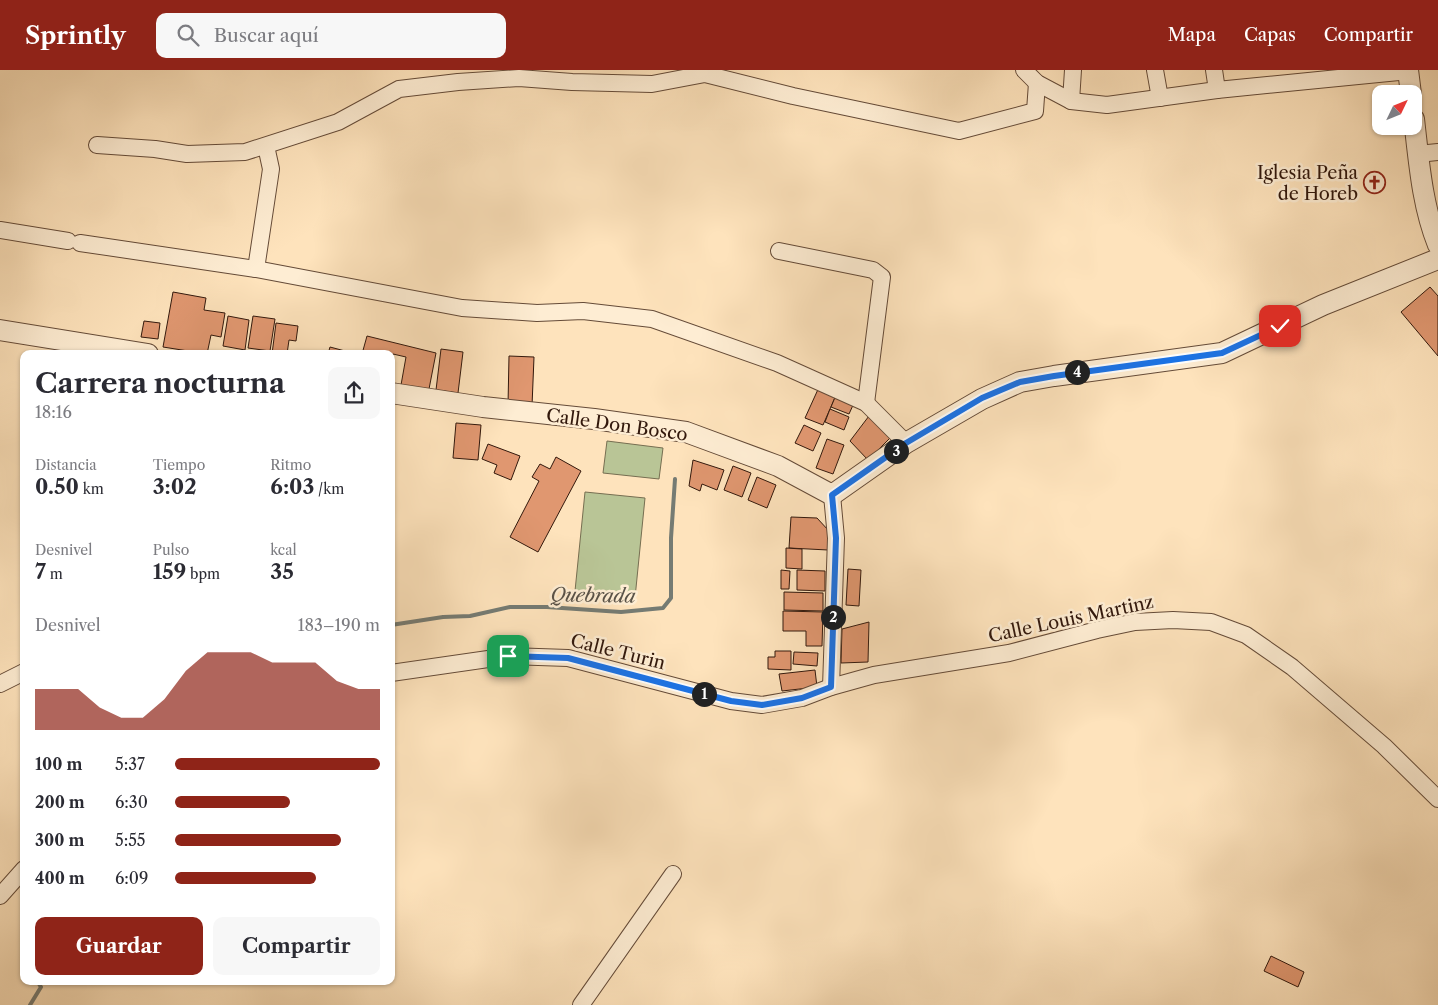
<!DOCTYPE html>
<html lang="es">
<meta charset="utf-8">
<style>
:root{--surface:#fff;--page:#f7f7f7;--text:#2b2b33;--muted:#7c7c81;--accent:#8f2418}
body{margin:0;font-family:"Libre Caslon Text",serif;background:var(--page);color:var(--text);height:100vh;display:flex;flex-direction:column;font-size:19px;white-space:nowrap}
*{box-sizing:border-box;margin:0}
p{font-size:16px;color:var(--muted)}
.icon{flex:none;width:28px;height:28px;fill:none;stroke:currentColor;stroke-width:2;stroke-linecap:round;stroke-linejoin:round}
.map{position:relative;flex:1;overflow:hidden}
.sheet{position:absolute;left:20px;top:280px;width:375px;height:635px;display:flex;flex-direction:column;background:var(--surface);border-radius:10px;box-shadow:0 1px 4px #0004}
.sheet>*{flex:none}
.needle{width:32px;rotate:47deg}
.buttons{position:absolute;left:1372px;top:15px;display:grid;gap:10px}
.buttons a{display:grid;place-items:center;width:50px;height:50px;border-radius:10px;background:var(--surface);box-shadow:0 1px 4px #0004;font-size:25px}
.pin{position:absolute;display:grid;place-items:center;width:42px;height:42px;color:#fff;margin:-21px;border-radius:10px;box-shadow:0 2px 8px #0006}
.km{position:absolute;width:25px;height:25px;margin:-12px;border-radius:50%;background:#222;color:#fff;font-size:14px;line-height:25px;text-align:center}
.round{display:grid;place-items:center;flex:none;width:52px;height:52px;border-radius:10px;background:var(--page)}
.overview{display:flex;align-items:center;justify-content:space-between;height:85px;padding:0 15px}
h1{font-size:28px;font-weight:700;line-height:38px}
.metrics{display:grid;grid-template-columns:repeat(3,1fr);gap:8px;height:85px;padding:5px 15px}
.metrics div{display:grid;align-content:center}
.metrics b{font-size:21px;font-weight:700}
.metrics small{font-size:14px;font-weight:400}
.metrics p{font-size:14px}
.chart{height:140px;padding:10px 15px}
.chart p{display:flex;justify-content:space-between}
.chart svg{width:100%;height:90px;margin-top:5px;fill:var(--accent);opacity:.7}
.primary-button{display:flex;gap:10px;margin-top:auto;padding:10px 15px}
.primary-button a{flex:1;height:58px;border-radius:10px;background:var(--accent);color:#fff;font-size:20px;font-weight:700;line-height:58px;text-align:center}
.primary-button a+a{background:var(--page);color:var(--text)}
ul{padding:0 15px;list-style:none;font-size:16px}
li{display:grid;grid-template-columns:80px 60px 1fr;align-items:center;height:38px}
li i{height:12px;border-radius:6px;background:var(--accent)}
header{display:flex;align-items:center;gap:30px;box-sizing:border-box;height:70px;padding:0 25px;background:var(--accent);color:#fff}
header strong{font-size:24px}
nav{display:flex;gap:28px;margin-inline-start:auto;font-size:18px}
.search{width:350px;height:45px;background:var(--page);display:flex;align-items:center;gap:12px;box-sizing:border-box;padding:0 18px;border-radius:10px;color:var(--muted);font-size:19px}
.map>svg:first-child{display:block}
</style>
<header>
<strong>Sprintly</strong>
<div class="search"><svg class="icon" aria-label="search" viewBox="0 0 24 24"><circle cx="10" cy="10" r="6"/><path d="M15 15l6 6"/></svg>Buscar aquí</div>
<nav><a>Mapa</a><a>Capas</a><a>Compartir</a></nav>
</header>
<div class="map">
<svg width="1438" height="935" viewBox="0 0 1438 935">
<rect width="100%" height="100%" fill="#fee3bc"/>
<filter id="stains"><feTurbulence type="fractalNoise" baseFrequency=".004" numOctaves="4"/><feColorMatrix values="0 0 0 0 .2 0 0 0 0 .09 0 0 0 0 .02 0 0 0 .5 -.17"/></filter>
<radialGradient id="worn" r=".72"><stop offset=".6" stop-color="#630" stop-opacity="0"/><stop offset="1" stop-color="#630" stop-opacity=".3"/></radialGradient>
<!-- green -->
<g fill="#b9c596" stroke="#766e51">
<polygon points="607,371 663,378 659,409 603,403"/>
<polygon points="585,422 645,428 635,528 575,521"/>
</g>
<g fill="none" stroke-linecap="round" stroke-linejoin="round">
<!-- stream -->
<g stroke="#757b73" stroke-width="4">
<polyline points="391,555 443,547 470,546 510,537 547,537 621,542 663,538 671,528 671,468 675,409"/>
<polyline points="24,885 24,886"/>
<polyline points="30,935 41,917 37,911"/>
</g>
</g>
<!-- building -->
<g fill="#e09770" stroke="#32180c">
<polygon points="1430,217 1438,226 1438,286 1401,242"/>
<polygon points="173,222 206,228 204,240 225,243 221,267 211,265 207,284 163,277"/>
<polygon points="228,246 249,250 245,280 223,276"/>
<polygon points="253,246 275,249 270,281 248,278"/>
<polygon points="144,251 160,253 158,269 141,267"/>
<polygon points="276,253 298,256 296,271 289,270 287,284 272,284"/>
<polygon points="367,266 436,283 429,319 401,315 406,287 393,284 391,290 391,284 362,284"/>
<polygon points="330,277 345,281 344,284 328,284"/>
<polygon points="441,279 463,282 458,323 436,320"/>
<polygon points="509,286 534,287 532,336 508,335"/>
<polygon points="820,315 837,323 823,355 805,348"/>
<polygon points="836,325 854,333 849,344 831,337"/>
<polygon points="830,339 849,347 844,360 825,352"/>
<polygon points="872,342 894,364 868,390 850,371"/>
<polygon points="456,353 481,355 478,390 453,388"/>
<polygon points="804,355 821,363 813,381 795,373"/>
<polygon points="827,369 844,375 833,404 816,398"/>
<polygon points="488,374 520,386 511,410 494,403 497,395 482,389"/>
<polygon points="556,387 581,401 538,482 510,467 539,411 532,407 540,394 550,399"/>
<polygon points="693,390 724,400 717,420 702,414 700,421 689,416"/>
<polygon points="733,396 751,403 742,427 724,420"/>
<polygon points="757,407 776,415 767,438 748,430"/>
<polygon points="791,447 817,448 829,461 828,480 789,478"/>
<polygon points="786,478 802,479 802,499 786,498"/>
<polygon points="848,499 861,500 859,536 846,535"/>
<polygon points="781,500 790,501 789,519 781,519"/>
<polygon points="797,500 825,501 825,521 797,520"/>
<polygon points="784,522 823,523 823,541 784,540"/>
<polygon points="783,541 823,542 822,576 806,576 806,561 783,561"/>
<polygon points="869,552 868,592 841,593 842,559"/>
<polygon points="775,581 791,581 791,600 768,599 768,587 775,587"/>
<polygon points="794,582 818,583 817,596 793,594"/>
<polygon points="815,600 817,617 782,621 779,604"/>
<polygon points="1271,886 1304,902 1298,917 1264,901"/>
</g>
<g fill="none" stroke-linecap="round" stroke-linejoin="round">
<defs>
<g id="minor">
<polyline points="1024,0 1037,13 1071,31 1107,35 1217,20 1409,1"/>
<polyline points="1155,0 1160,28"/>
<polyline points="1214,0 1217,20"/>
<polyline points="1071,31 1073,0"/>
<polyline points="97,75 155,79 187,84 245,82 338,52 399,19 458,12 519,8 572,12 652,14 705,4 793,26 959,61 1035,41 1037,13"/>
<polyline points="1418,84 1438,82"/>
<polyline points="0,160 68,171"/>
<polyline points="80,173 256,199 462,238 537,243 583,241 652,249 777,293 866,333 906,373"/>
<polyline points="779,181 873,200 882,207 866,333"/>
<polyline points="256,199 270,106 271,99 266,76"/>
<polyline points="391,603 509,586 568,588 731,631 762,635 802,628 831,617 874,605 1009,583 1097,560 1135,552 1173,550 1211,552 1246,565 1292,597 1384,676 1438,729"/>
<polyline points="0,614 24,602"/>
<polyline points="831,617 836,468 832,425"/>
<polyline points="0,826 24,799"/>
<polyline points="581,935 673,804"/>
</g>
<g id="tertiary">
<polyline points="1408,0 1411,24"/>
<path d="M1414,49C1419,92 1422,135 1438,175"/>
<polyline points="0,260 148,284"/>
<polyline points="391,323 483,337 594,349 686,362 778,396 832,425 906,373 982,329 1020,312 1054,306 1222,283 1323,235 1438,189"/>
</g>
</defs>
<!-- minor casing -->
<use href="#minor" stroke="#654b38" stroke-width="18"/>
<!-- tertiary casing -->
<use href="#tertiary" stroke="#654b38" stroke-width="22"/>
<!-- minor -->
<use href="#minor" stroke="#feedd3" stroke-width="16"/>
<!-- tertiary -->
<use href="#tertiary" stroke="#feedd3" stroke-width="20"/>
</g>
<g fill="none" stroke-linecap="round" stroke-linejoin="round">
<defs>
<polyline id="route" points="508,586 568,588 731,631 762,635 802,628 831,617 836,468 832,425 906,373 982,328 1020,312 1054,306 1222,283 1280,256"/>
</defs>
<!-- route casing -->
<use href="#route" stroke="#fff" stroke-width="10"/>
<!-- route -->
<use href="#route" stroke="#1a73e8" stroke-width="6"/>
</g>
<!-- icons -->
<defs>
<symbol id="church-ring" viewBox="-11 -11 22 22"><circle r="9.5" fill="#feedd3" stroke="#8f2418" stroke-width="1.5"/><path d="M-1.2-6h2.4v3.5h3.3v2.4h-3.3V6h-2.4V-.1h-3.3v-2.4h3.3Z" fill="#8f2418"/></symbol>
</defs>
<g fill-rule="evenodd">
<use href="#church-ring" x="1362" y="100" width="25" height="25"/>
</g>
<g text-anchor="middle" stroke-width="5" stroke-linejoin="round" paint-order="stroke">
<!-- poi labels -->
<g font-size="18" fill="#32180c" stroke="#feedd3" text-anchor="end">
<text x="1358" y="109">Iglesia Peña<tspan x="1358" dy="21">de Horeb</tspan></text>
</g>
<!-- street labels -->
<g font-size="18" fill="#32180c" stroke="#feedd3">
<text transform="translate(617 355) rotate(8)" y="6">Calle Don Bosco</text>
<text transform="translate(1071 549) rotate(-12)" y="6">Calle Louis Martinz</text>
<text transform="translate(618 582) rotate(14)" y="6">Calle Turin</text>
</g>
<!-- water labels -->
<g font-size="19" font-style="italic" fill="#595248" stroke="#feedd3">
<text transform="translate(593 525) rotate(1)" y="7">Quebrada</text>
</g>
</g>
<rect width="100%" height="100%" filter="url(#stains)"/>
<rect width="100%" height="100%" fill="url(#worn)"/>
</svg>
<div class="buttons">
<a><svg class="needle" viewBox="-14 -14 28 28"><path d="M0-13l5 13h-10z" fill="#e53935"/><path d="M0 13l5-13h-10z" fill="#7c7c81"/></svg></a>
</div>
<div class="pin" style="left:508px;top:586px;background:#1e9e55"><svg class="icon" aria-label="arrive" viewBox="0 0 24 24"><path d="M6 21V4h12l-3 4 3 4H6"/></svg></div>
<div class="pin" style="left:1280px;top:256px;background:#d93025"><svg class="icon" aria-label="check" viewBox="0 0 24 24"><path d="M5 12l5 5 9-10"/></svg></div>
<b class="km" style="left:704px;top:624px">1</b>
<b class="km" style="left:833px;top:547px">2</b>
<b class="km" style="left:896px;top:381px">3</b>
<b class="km" style="left:1077px;top:302px">4</b>
<section class="sheet">
<div class="overview"><div><h1>Carrera nocturna</h1><p>18:16</p></div><a class="round"><svg class="icon" aria-label="share" viewBox="0 0 24 24"><path d="M12 15V3M7 8l5-5 5 5M5 13v7h14v-7"/></svg></a></div>
<div class="metrics">
<div><p>Distancia</p><b>0.50<small> km</small></b></div>
<div><p>Tiempo</p><b>3:02</b></div>
<div><p>Ritmo</p><b>6:03<small> /km</small></b></div>
</div>
<div class="metrics">
<div><p>Desnivel</p><b>7<small> m</small></b></div>
<div><p>Pulso</p><b>159<small> bpm</small></b></div>
<div><p>kcal</p><b>35</b></div>
</div>
<div class="chart"><p><span>Desnivel</span>183–190 m</p>
<svg viewBox="0 0 160 44" preserveAspectRatio="none"><path d="M0 44V24L10 24L20 24L30 33L40 38L50 38L60 29L70 15L80 6L90 6L100 6L110 11L120 11L130 11L140 20L150 24L160 24V44z"/></svg>
</div>
<ul>
<li><b>100 m</b>5:37<i style="width:100%"></i></li>
<li><b>200 m</b>6:30<i style="width:56%"></i></li>
<li><b>300 m</b>5:55<i style="width:81%"></i></li>
<li><b>400 m</b>6:09<i style="width:69%"></i></li>
</ul>
<div class="primary-button"><a>Guardar</a><a>Compartir</a></div>
</section>
</div>
